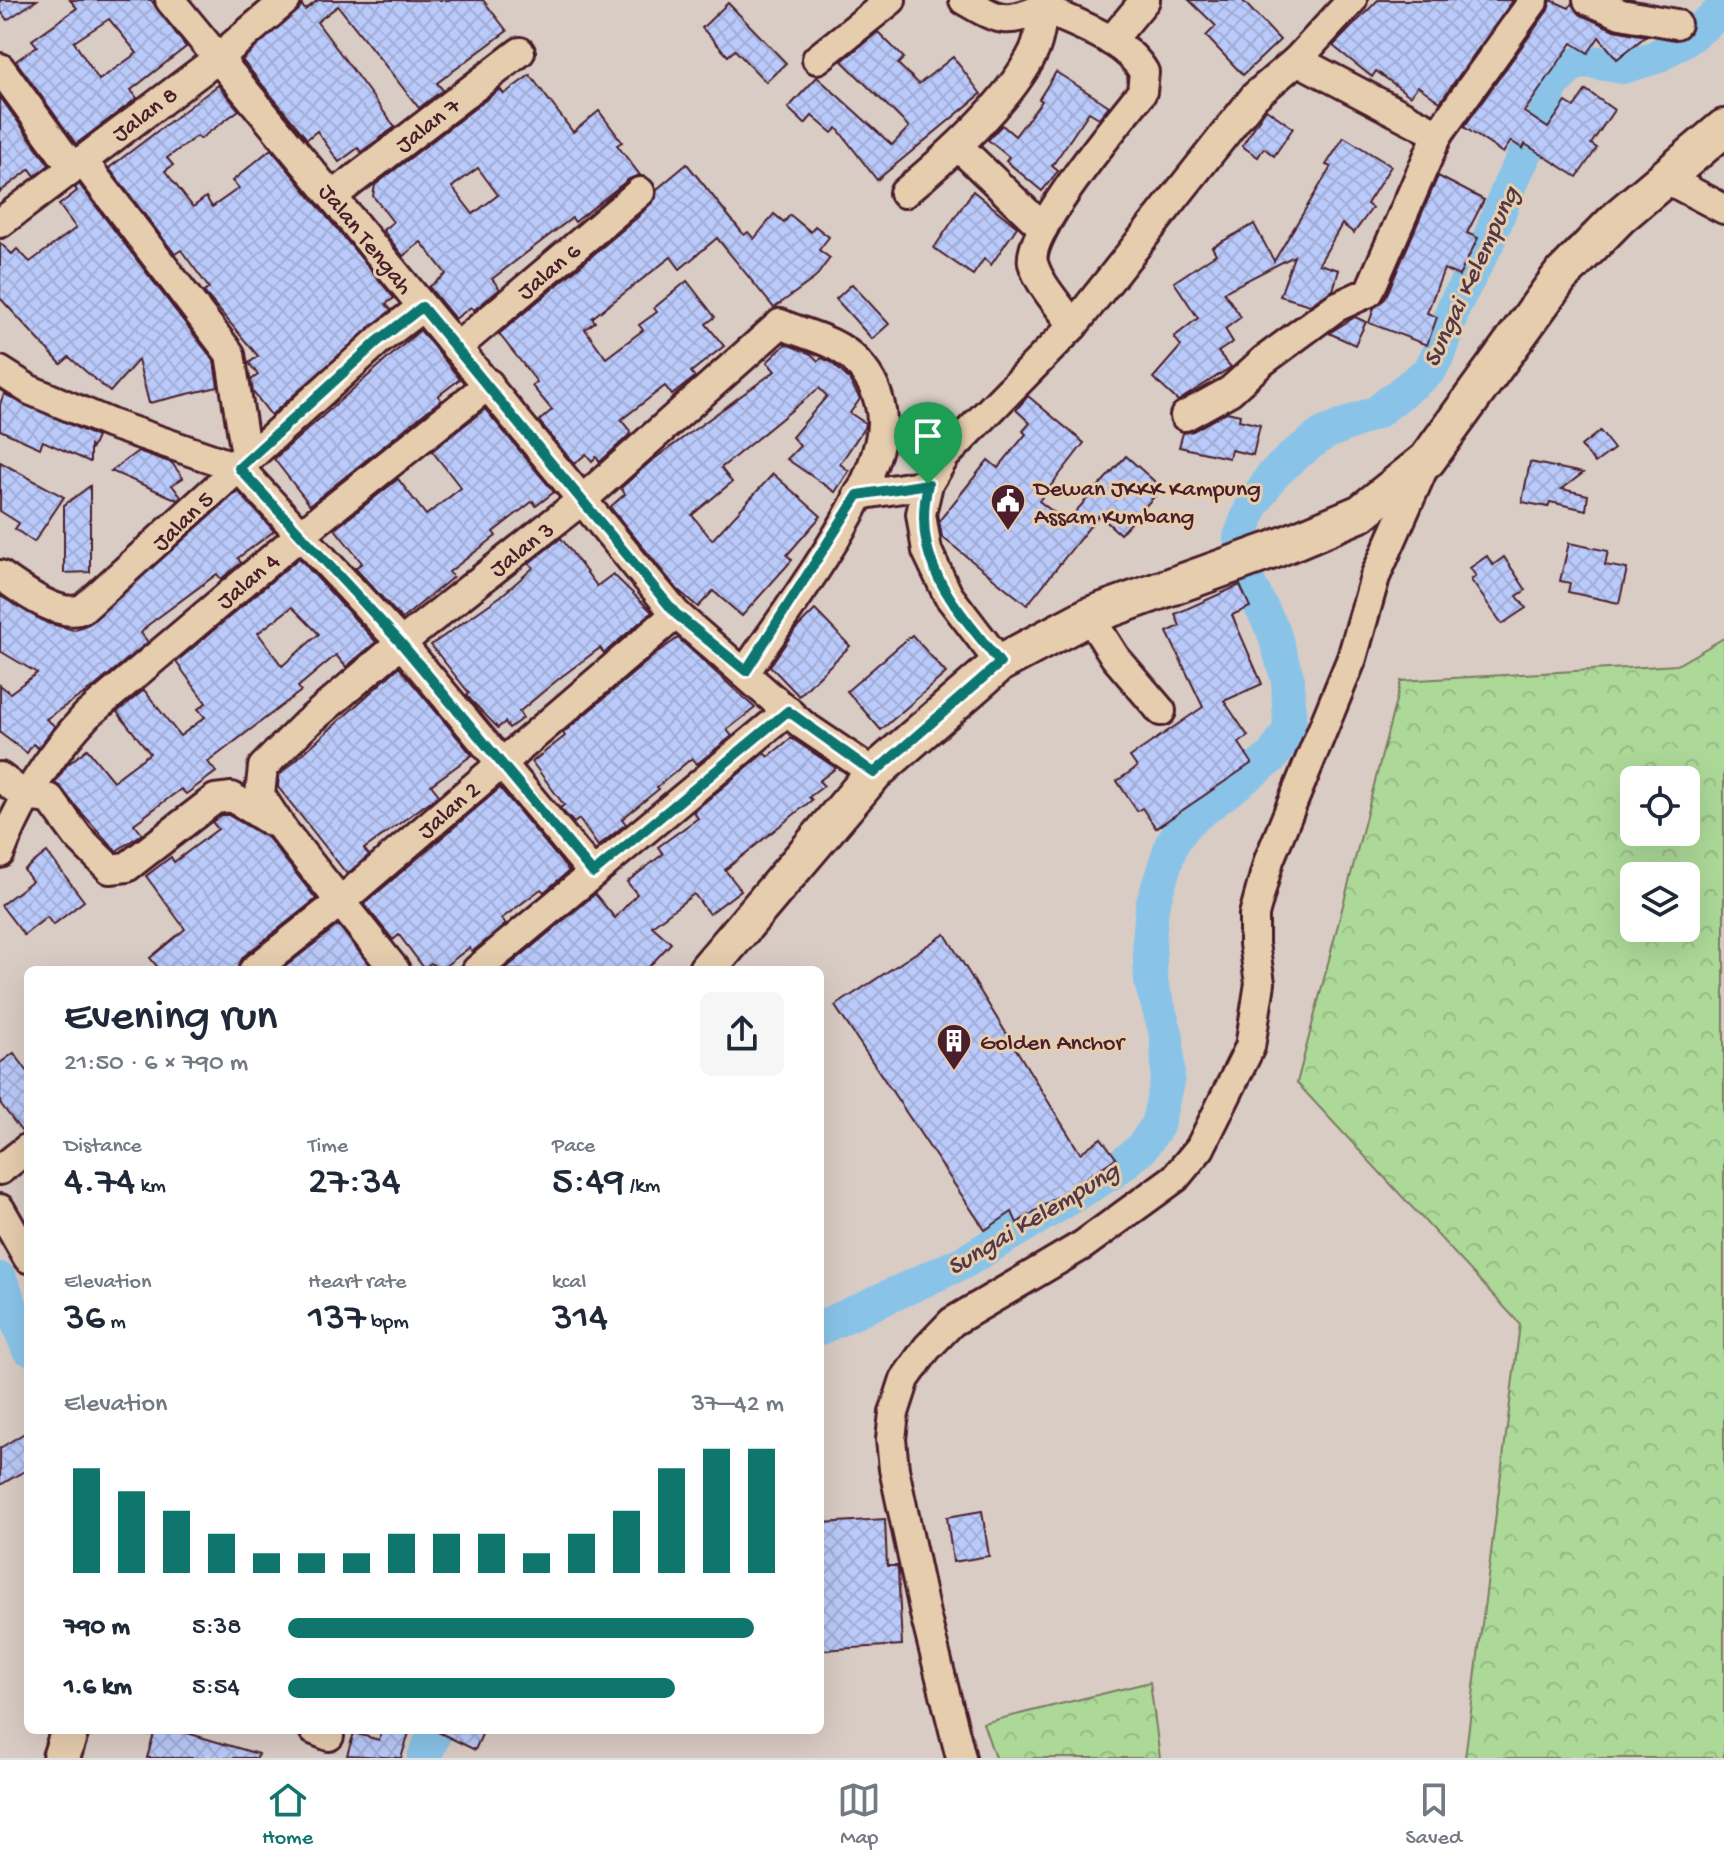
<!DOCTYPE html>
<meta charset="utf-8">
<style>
:root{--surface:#fff;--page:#f6f6f7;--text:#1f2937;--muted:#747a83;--line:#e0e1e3;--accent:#0f766e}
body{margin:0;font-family:"Gochi Hand",sans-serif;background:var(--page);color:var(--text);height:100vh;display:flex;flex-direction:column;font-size:30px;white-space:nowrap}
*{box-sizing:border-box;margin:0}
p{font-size:26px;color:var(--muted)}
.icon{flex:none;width:44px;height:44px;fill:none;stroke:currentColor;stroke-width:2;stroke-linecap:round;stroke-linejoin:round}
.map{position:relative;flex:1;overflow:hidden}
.sheet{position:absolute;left:24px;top:966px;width:800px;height:768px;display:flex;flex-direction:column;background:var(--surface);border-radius:12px;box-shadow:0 8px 32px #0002}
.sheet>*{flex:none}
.controls{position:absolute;left:1620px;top:766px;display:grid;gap:16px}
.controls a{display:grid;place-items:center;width:80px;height:80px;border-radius:12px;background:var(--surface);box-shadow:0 8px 32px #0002;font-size:40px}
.pin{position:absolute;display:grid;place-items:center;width:68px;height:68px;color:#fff;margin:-82px -34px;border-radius:50% 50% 50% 0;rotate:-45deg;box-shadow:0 0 8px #0007}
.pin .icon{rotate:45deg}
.round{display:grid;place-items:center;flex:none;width:84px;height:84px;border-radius:12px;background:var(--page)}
.head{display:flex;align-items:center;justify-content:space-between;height:136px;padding:0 40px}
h1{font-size:44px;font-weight:600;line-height:60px}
.metrics{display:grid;grid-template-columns:repeat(3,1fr);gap:12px;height:136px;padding:8px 40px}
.metrics div{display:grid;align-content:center}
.metrics b{font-size:40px;font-weight:600}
.metrics small{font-size:22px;font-weight:400}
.metrics p{font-size:22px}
.chart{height:224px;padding:16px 40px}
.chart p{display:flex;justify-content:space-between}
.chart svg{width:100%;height:144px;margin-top:8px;stroke:var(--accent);stroke-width:6}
ul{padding:0 40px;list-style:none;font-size:26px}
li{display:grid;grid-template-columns:128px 96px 1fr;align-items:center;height:60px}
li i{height:20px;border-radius:10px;background:var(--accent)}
.tab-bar{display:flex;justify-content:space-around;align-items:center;height:112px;border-top:2px solid var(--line);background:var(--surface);font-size:22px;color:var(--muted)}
.tab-bar a{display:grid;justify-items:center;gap:4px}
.tab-bar .on{color:var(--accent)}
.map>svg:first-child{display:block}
</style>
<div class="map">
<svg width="1724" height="1758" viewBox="0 0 1724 1758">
<defs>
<pattern id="forest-crowns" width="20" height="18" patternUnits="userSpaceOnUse" patternTransform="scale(2)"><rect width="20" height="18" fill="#acd998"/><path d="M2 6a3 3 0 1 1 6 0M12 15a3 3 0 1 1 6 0" fill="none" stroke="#96ba83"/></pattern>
<pattern id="building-cross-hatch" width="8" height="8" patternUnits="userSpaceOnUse" patternTransform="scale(2)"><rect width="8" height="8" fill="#bacafa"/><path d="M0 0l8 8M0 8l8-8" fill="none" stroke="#a1add6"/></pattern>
</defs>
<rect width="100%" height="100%" fill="#d9ccc5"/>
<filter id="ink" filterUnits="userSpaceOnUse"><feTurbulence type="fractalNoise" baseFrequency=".0125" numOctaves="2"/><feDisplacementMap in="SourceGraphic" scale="16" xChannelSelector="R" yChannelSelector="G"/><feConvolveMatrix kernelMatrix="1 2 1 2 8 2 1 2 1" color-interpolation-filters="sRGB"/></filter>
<g filter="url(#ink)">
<!-- forest -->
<g fill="url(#forest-crowns)" stroke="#7b7c62" stroke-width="2" fill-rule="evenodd">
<path d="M1724,638V1758H1465L1520,1324L1297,1083L1401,681L1677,665ZM1634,780H1686V832H1634ZM1634,876H1686V928H1634Z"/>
<polygon points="1150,1682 1160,1758 995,1758 983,1723"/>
</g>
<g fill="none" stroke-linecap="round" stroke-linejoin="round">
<!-- river -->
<g stroke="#89c4e8" stroke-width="34">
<polyline points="0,1279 28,1348"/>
<polyline points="820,1328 964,1262 1113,1172 1141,1149 1157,1126 1168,1077 1167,1037 1151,982 1149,941 1152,906 1172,843 1187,822 1272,757 1290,729 1288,680 1273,630 1248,582 1240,537 1252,506 1271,477 1292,457 1323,434 1377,412 1430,370 1441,349 1454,306 1488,242 1510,184 1546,112 1550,88 1570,66 1587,61 1623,67 1656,57 1692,35 1724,9"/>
<polyline points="424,1758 436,1730"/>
</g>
</g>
<!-- building -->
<g fill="url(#building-cross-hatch)" stroke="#4a1f2b" stroke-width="2" fill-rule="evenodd">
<polygon points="0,0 37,0 7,20 0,10"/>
<path d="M70,0H151L186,47L131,90L137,98L76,144L16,61L37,46L32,40L77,8ZM109,19L137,53L99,80L74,42Z"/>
<polygon points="318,0 483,0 507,31 437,83 443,90 419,108 338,6 317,22 395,127 361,152 358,148 339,162 317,131 307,139 242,60 302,5 305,10"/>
<polygon points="1189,0 1242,0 1280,40 1243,75 1206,36 1216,26"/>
<polygon points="1378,0 1513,0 1440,102 1418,86 1410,96 1376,71 1372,77 1333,46"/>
<polygon points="1551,0 1569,8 1572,3 1581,15 1614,30 1646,36 1617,59 1599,37 1588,53 1572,43 1524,112 1548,128 1566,102 1574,107 1586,90 1614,110 1591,144 1597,148 1577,177 1525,144 1523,149 1511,141 1503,153 1464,127 1548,10"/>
<polygon points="728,3 786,63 766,82 735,50 728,56 702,28"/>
<polygon points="878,32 904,58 898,64 919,84 953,57 981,94 877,180 837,128 832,133 812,116 805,124 788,108 817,77 892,145 909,127 842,61"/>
<polygon points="1056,72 1109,106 1099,118 1089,112 1052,166 1058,171 1042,191 1006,161 1009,157 988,140 1002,125 1015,136 1042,101 1039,99"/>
<path d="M530,75L573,132L599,111L622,142L617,145L640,175L629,179L575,222L572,218L492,279L500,289L474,310L471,307L455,319L429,287L446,274L421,242L403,256L383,230L393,222L373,196L375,185L500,89L504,94ZM478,168L498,195L473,214L452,187Z"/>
<polygon points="218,85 239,110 200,139 197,136 167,158 173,165 165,171 193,207 206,197 212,207 239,188 232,181 271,149 394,298 386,304 391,310 271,415 253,392 251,380 258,375 249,363 258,356 204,292 209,288 181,250 175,254 109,168"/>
<polygon points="0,97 49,165 35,176 30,169 0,192"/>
<polygon points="1266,109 1293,128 1274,156 1264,148 1258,157 1242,146"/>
<polygon points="1344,137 1391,166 1367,204 1372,208 1354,233 1342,224 1319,264 1339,270 1333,290 1310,305 1280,296 1294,256 1224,292 1241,317 1225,329 1233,342 1218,352 1231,367 1178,401 1153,378 1181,346 1174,337 1198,318 1174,282 1216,254 1212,247 1254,224 1274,261 1331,167 1326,165"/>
<polygon points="687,164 744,235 748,232 754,239 774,214 784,222 790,215 811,232 815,226 829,237 819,250 830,258 815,278 774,308 717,238 680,269 671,257 592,318 595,322 585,329 606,358 643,330 639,325 657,312 654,308 687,281 715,317 706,324 724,346 691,372 695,377 672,395 665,386 621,420 630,431 629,435 600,462 596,457 592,461 586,454 574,464 539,421 552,410 532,386 537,382 499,334 638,217 656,198 657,189"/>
<polygon points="1438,176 1484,200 1467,233 1478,238 1459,276 1444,269 1427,313 1437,317 1427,345 1369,323 1374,308 1385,299"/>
<polygon points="79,184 214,361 218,387 149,403 138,360 110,392 69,357 61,364 0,298 0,243 12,254 17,249 30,262 76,228 59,205 77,191 75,188"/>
<polygon points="973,191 1017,227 991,265 984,259 973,275 934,248"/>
<polygon points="852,284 889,324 872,339 836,299"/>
<polygon points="1355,317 1366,322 1355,345 1329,333"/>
<polygon points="420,330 460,379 438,396 441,400 310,505 274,459"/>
<polygon points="786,344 811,354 818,361 822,358 831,362 849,379 860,399 850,413 865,423 864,428 840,464 849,471 835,492 787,459 800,446 792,437 827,396 819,388 721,468 732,482 692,515 712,540 773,474 821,516 787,555 792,560 742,616 713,591 698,607 677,589 610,507 625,494 621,488 650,462 775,371 767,362"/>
<polygon points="4,394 97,437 92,448 90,446 90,462 43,441 40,448 0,430 0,404"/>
<polygon points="1028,396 1084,443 1039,501 1066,522 1126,456 1162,488 1120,534 1099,515 1027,605 942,537 939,521 988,460 998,468 1026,434 1023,431 1030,423 1016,410"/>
<polygon points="485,409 554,492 536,506 533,501 493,532 496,536 449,572 453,577 402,619 355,568 362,563 335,529 398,479 426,515 461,488 432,451"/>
<polygon points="1227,412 1240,415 1239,420 1260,425 1253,455 1231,450 1229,458 1179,447 1183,433 1193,431"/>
<polygon points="1600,431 1614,449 1595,463 1581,446"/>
<polygon points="138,451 172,463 183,478 172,485 181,497 178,500 111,471"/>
<polygon points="0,462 64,497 34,542 15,529 19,523 0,511"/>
<polygon points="1530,462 1583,473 1562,489 1588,495 1586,510 1550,502 1548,507 1522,502"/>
<polygon points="90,486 90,572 64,573 64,505"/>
<polygon points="238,491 274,531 238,558 241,563 221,579 217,574 148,625 141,633 148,642 95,686 46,719 55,726 38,748 33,744 27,753 0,733 0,685 10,693 37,673 0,651 0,596 47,623 74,630 89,624"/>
<polygon points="561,538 597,586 613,574 652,612 604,653 600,648 561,677 519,712 523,718 509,728 505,722 498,728 466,695 469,693 431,645 501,596 533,568 529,563"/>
<polygon points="1569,543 1608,551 1605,565 1627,569 1619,603 1568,592 1570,583 1560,581"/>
<polygon points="1487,556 1493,565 1504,557 1526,590 1517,596 1526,608 1502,624 1471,580 1476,576 1470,568"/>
<path d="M299,558L376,642L346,667L336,655L298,687L301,691L208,762L216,772L186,794L181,789L134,824L142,834L116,851L55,783L67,765L87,749L113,781L150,753L117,712L144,690L180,736L205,717L198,709L206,703L176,662ZM292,607L319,634L282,666L258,633Z"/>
<polygon points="1240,585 1250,607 1232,615 1262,684 1224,701 1248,736 1239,743 1252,763 1156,828 1142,808 1137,811 1117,781 1137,767 1130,757 1203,707 1167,632 1180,626 1175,614"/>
<polygon points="815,610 850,646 799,696 770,666 795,630"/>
<polygon points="912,635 946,673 881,730 847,691"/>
<polygon points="678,638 755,708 727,730 732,736 697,764 692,758 657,787 659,789 622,819 626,824 598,846 579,819 574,823 560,808 564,805 532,762 565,736 563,733 657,653"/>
<polygon points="399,667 472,755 431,785 439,795 364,849 369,855 347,874 278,787 279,775"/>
<polygon points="791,738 836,768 819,781 824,786 809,797 812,800 725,870 741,890 709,914 694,894 652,926 671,943 646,970 504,970 595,894 615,918 637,894 627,882 663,854 658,847 698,818 693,812 764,753 768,757"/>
<polygon points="500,788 569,871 544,892 541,889 501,919 506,924 472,952 469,948 440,970 431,963 424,968 399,935 393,940 364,904"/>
<polygon points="222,815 228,815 268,838 316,899 243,957 237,970 160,970 150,958 185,929 146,876 171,857 174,862 218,829 212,822"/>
<polygon points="47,852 84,901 53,925 47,917 24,935 1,905 32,881 24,870"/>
<polygon points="338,925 373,970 281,970"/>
<polygon points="945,934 1080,1153 1101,1138 1116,1158 1017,1223 1012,1212 985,1230 835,1006"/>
<polygon points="14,1053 28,1072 28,1131 22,1132 0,1103 0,1063"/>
<polygon points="28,1431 28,1469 0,1485 0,1448"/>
<polygon points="982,1511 989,1556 953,1562 947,1517"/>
<polygon points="885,1519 887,1566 897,1566 898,1570 902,1645 820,1650 822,1523"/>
<polygon points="155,1730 177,1730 258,1754 257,1758 147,1758"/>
<polygon points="382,1730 410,1730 401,1758 347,1755 354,1733 379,1740"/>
<polygon points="434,1730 484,1730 475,1750"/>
</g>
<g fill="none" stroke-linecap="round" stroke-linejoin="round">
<defs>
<g id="minor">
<polyline points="170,0 676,614 803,725 874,773"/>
<path d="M964,0C998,20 1006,25 1043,8C1077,25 1124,38 1144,72L1142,92C1120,120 1026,232 1033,263C1039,285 1061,307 1073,326"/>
<polyline points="1588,0 1621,14 1676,24"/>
<polyline points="1111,41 1145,0"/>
<polyline points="817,59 891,0"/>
<polyline points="1297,60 1438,134"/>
<polyline points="0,68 72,167"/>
<polyline points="959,147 1043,228"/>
<polyline points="82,160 230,354 247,461"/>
<polyline points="1663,177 1724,209"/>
<path d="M904,193C946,158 1009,102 1033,53C1042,36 1039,16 1049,0"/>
<polyline points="334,195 520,52"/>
<polyline points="0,223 217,59 286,0"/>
<polyline points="456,348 640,192"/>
<polyline points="0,371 30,390 111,424 239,468 401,643 593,873"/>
<polyline points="1185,416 1230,391 1263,361 1336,307 1369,292 1438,134 1534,0"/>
<polyline points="858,495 928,484"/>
<path d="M0,575C20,589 60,620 84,608L378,341L422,307"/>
<polyline points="1089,616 1115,657 1161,711"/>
<polyline points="1000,663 948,595 927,551 921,514 928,484 945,456 1073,326 1255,96 1297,60 1352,0"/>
<polyline points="0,777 25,796 50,799 78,837 110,869 127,867 215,799 232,797 272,822"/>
<path d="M0,853C20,801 48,757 86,716L300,535L489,384"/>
<polyline points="254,970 341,901 676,614"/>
<path d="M395,970L283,830L260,795L263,767L306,724L401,643L582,500L780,324C806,335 836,340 856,361C872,378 881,398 882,421C883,487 784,614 746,671"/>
<polyline points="477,970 788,711"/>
<polyline points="0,1170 28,1148"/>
<polyline points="0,1209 28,1258"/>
<polyline points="314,1730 329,1736"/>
<polyline points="961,1758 925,1614 894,1469 891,1439 894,1413 905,1379 927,1348 952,1322 1083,1245 1175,1178 1200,1148 1250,1047 1260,983 1254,944 1254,915 1269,860 1352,658 1375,577 1426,462"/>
</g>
<g id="major">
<polyline points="707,970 874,773 1000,663 1089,616 1273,550 1361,513 1427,460 1560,277 1620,216 1724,128"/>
<polyline points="61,1758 70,1730"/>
</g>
</defs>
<!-- minor casing -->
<use href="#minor" stroke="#4a1f2b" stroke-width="34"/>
<!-- major casing -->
<use href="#major" stroke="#4a1f2b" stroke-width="42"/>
<!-- minor -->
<use href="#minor" stroke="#e6cdae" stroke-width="28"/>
<!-- major -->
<use href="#major" stroke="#e6cdae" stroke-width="36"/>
</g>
</g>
<g fill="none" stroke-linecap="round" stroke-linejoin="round" filter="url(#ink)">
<defs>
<path id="route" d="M422,307L676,614L746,671L858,495L928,484C910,563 954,604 1000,663L874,773L788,711L593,873L401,643L239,468L378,341Z"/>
</defs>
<!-- route casing -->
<use href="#route" stroke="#fff" stroke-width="16"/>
<!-- route -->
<use href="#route" stroke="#0f766e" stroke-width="10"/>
</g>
<!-- icons -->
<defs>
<symbol id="civic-pin" viewBox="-11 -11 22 30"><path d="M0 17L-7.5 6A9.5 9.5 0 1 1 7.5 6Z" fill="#4a1f2b" stroke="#e6cdae"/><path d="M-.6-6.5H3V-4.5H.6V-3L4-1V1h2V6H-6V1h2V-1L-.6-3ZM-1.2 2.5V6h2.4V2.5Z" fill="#fff"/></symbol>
<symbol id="building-pin" viewBox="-11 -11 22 30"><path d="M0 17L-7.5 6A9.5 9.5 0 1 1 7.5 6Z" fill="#4a1f2b" stroke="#e6cdae"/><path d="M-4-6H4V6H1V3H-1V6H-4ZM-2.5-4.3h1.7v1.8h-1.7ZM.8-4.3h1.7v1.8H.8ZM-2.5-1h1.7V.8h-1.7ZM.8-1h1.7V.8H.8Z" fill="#fff"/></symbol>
</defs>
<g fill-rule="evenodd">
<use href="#civic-pin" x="988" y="481" width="40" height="54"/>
<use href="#building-pin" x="934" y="1021" width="40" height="54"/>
</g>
<g text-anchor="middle" stroke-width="6" stroke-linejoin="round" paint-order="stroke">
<!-- street labels -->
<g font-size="24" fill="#4a1f2b" stroke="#e6cdae">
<text transform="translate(144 113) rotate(-37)" y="8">Jalan 8</text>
<text transform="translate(427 124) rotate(-38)" y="8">Jalan 7</text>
<text transform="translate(367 238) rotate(51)" y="8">Jalan Tengah</text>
<text transform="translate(548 270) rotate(-40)" y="8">Jalan 6</text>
<text transform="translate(182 520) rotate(-44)" y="8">Jalan 5</text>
<text transform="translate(521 548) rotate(-38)" y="8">Jalan 3</text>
<text transform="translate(247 580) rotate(-40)" y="8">Jalan 4</text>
<text transform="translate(448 809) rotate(-41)" y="8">Jalan 2</text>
</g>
<!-- poi labels -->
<g font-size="24" fill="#4a1f2b" stroke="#e6cdae" text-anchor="start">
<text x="1034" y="495">Dewan JKKK Kampung<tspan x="1034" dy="28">Assam Kumbang</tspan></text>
<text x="980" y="1049">Golden Anchor</text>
</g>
<!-- water labels -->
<g font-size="26" font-style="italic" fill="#533847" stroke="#e6cdae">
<text transform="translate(1469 276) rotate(-65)" y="9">Sungai Kelempung</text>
<text transform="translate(1032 1217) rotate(-31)" y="9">Sungai Kelempung</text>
</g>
</g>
</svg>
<div class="controls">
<a><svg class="icon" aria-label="locate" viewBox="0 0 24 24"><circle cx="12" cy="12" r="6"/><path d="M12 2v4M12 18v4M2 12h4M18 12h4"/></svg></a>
<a><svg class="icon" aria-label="layers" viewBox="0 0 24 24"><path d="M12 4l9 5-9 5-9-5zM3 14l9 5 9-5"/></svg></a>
</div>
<div class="pin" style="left:928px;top:484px;background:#1e9e55"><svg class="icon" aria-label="arrive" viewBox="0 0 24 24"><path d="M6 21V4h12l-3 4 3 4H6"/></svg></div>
<section class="sheet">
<div class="head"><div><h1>Evening run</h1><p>21:50 · 6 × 790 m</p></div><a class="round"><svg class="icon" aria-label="share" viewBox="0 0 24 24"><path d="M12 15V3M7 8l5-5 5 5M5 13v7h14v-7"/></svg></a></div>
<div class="metrics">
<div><p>Distance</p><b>4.74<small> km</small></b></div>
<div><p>Time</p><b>27:34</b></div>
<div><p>Pace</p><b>5:49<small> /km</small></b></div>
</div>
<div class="metrics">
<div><p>Elevation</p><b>36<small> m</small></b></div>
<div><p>Heart rate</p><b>137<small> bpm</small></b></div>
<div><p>kcal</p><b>314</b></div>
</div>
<div class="chart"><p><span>Elevation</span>37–42 m</p>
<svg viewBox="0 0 160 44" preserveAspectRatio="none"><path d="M5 44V12M15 44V19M25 44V25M35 44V32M45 44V38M55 44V38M65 44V38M75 44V32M85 44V32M95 44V32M105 44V38M115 44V32M125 44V25M135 44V12M145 44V6M155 44V6"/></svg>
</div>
<ul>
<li><b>790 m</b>5:38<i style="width:94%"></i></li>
<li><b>1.6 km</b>5:54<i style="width:78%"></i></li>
</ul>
</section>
</div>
<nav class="tab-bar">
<a class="on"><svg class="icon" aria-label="home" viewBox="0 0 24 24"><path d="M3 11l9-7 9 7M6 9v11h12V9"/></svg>Home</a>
<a><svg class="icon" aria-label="map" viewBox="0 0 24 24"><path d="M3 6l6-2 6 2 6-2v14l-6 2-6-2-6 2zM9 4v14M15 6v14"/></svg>Map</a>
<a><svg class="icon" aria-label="saved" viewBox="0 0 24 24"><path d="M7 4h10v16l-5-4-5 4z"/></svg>Saved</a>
</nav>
